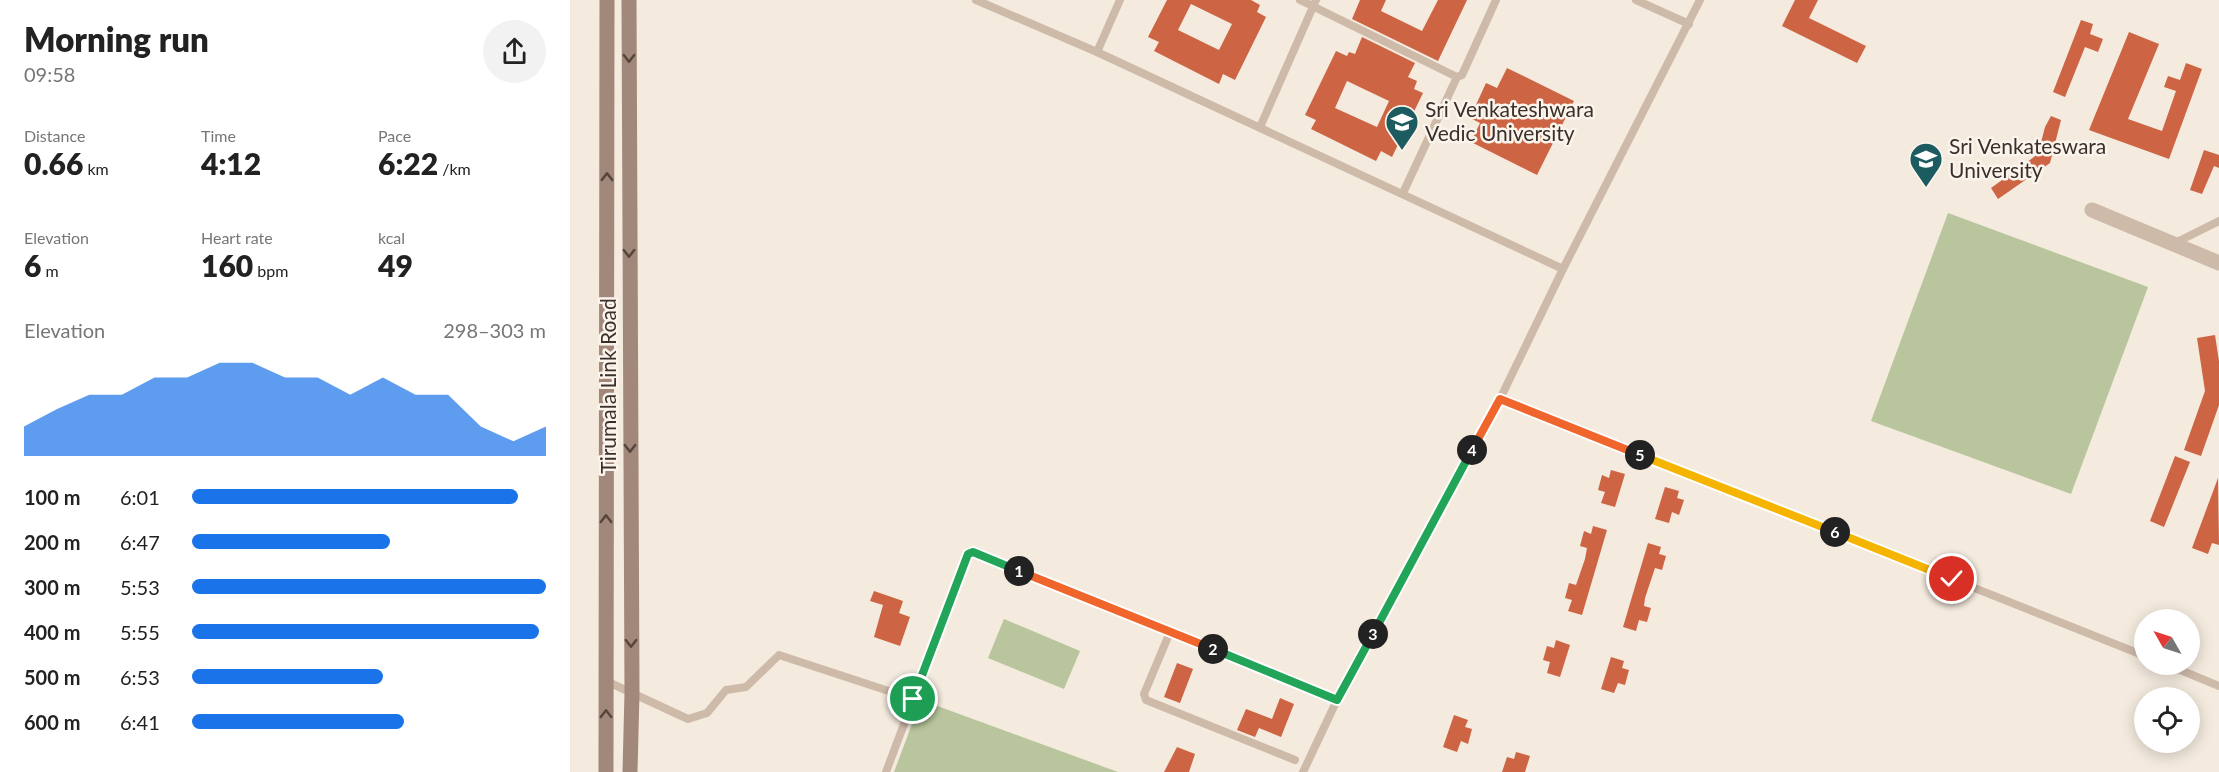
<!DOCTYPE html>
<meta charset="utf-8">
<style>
:root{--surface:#fff;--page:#f2f2f2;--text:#222;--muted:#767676;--accent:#1a73e8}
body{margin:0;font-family:Lato,sans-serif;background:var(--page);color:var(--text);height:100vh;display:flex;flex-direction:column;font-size:22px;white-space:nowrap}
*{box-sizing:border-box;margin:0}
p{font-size:20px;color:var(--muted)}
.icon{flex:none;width:33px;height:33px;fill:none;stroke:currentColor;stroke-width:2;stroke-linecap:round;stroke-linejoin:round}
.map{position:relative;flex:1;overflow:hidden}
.side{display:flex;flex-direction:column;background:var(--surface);width:570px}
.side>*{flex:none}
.needle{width:39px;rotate:309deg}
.controls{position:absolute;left:1564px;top:609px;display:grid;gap:12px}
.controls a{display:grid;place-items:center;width:66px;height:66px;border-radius:50%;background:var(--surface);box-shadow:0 3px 15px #0003;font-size:30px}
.pin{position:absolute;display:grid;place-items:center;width:51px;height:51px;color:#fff;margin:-26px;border:3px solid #fff;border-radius:50%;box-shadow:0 2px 6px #0007}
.km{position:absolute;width:30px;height:30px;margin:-15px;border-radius:50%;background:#222;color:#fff;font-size:16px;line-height:30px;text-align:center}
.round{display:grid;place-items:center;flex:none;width:63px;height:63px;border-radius:32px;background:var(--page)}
.overview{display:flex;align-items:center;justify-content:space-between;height:102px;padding:0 24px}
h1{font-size:33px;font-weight:800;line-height:45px}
.stats{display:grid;grid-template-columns:repeat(3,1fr);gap:9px;height:102px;padding:6px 24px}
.stats div{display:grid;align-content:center}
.stats b{font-size:30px;font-weight:800}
.stats small{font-size:16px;font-weight:400}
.stats p{font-size:16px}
.chart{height:168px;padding:12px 24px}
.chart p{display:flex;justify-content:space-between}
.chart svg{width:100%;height:108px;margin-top:6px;fill:var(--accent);opacity:.7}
ul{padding:0 24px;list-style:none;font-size:20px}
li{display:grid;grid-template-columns:96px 72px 1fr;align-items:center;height:45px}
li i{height:15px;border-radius:8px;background:var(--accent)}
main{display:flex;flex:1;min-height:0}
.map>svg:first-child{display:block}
</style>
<main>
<section class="side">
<div class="overview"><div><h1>Morning run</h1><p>09:58</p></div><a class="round"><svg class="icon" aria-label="share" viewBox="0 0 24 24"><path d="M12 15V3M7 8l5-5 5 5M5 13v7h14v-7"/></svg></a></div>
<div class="stats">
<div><p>Distance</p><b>0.66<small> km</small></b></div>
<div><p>Time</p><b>4:12</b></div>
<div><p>Pace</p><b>6:22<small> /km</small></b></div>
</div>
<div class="stats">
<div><p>Elevation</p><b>6<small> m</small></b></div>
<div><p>Heart rate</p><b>160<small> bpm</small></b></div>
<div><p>kcal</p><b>49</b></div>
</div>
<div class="chart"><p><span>Elevation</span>298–303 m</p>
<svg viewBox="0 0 160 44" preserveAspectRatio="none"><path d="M0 44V32L10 25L20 19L30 19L40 12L50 12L60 6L70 6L80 12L90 12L100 19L110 12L120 19L130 19L140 32L150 38L160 32V44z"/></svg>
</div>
<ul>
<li><b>100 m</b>6:01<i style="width:92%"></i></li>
<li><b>200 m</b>6:47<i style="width:56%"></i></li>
<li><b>300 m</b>5:53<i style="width:100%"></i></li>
<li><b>400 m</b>5:55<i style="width:98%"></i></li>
<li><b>500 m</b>6:53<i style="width:54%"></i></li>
<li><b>600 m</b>6:41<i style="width:60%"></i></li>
</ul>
</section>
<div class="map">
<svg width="1649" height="772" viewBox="0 0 1649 772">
<rect width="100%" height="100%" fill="#f4eade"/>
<!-- green -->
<g fill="#b8c59d">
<polygon points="1378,213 1578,287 1501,494 1301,421"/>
<polygon points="434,619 510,651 494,689 418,658"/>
<polygon points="351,700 548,772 324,772"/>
</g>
<!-- building -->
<g fill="#cd6444" fill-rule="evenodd">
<path d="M597,0H681L690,5L687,12L696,17L665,80L653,74L649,84L584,51L589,42L578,37ZM621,4L662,24L649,50L608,30Z"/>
<polygon points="790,0 816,0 811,11 852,31 868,0 897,0 868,61 782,19"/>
<polygon points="1225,0 1248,0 1239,18 1296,46 1287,63 1212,26"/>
<polygon points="1511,20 1523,24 1520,34 1533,39 1528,52 1515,47 1495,97 1483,92"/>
<polygon points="1559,32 1589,44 1558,119 1592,131 1606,91 1594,87 1598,76 1610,80 1616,63 1632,69 1599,159 1519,130"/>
<path d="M792,37L845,63L838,77L847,81L844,89L853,93L822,157L811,151L806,161L741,129L746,120L735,115L766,51L777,56L779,52L785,54ZM777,81L819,101L807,127L765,108Z"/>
<polygon points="937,68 1004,101 967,175 901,142 910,123 900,118 916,83 927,88"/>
<polygon points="1481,116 1491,120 1480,163 1428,199 1421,188 1468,154 1475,127"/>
<polygon points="1634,150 1649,155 1649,168 1644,166 1632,194 1620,190"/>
<polygon points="1645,335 1649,361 1649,405 1631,456 1614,450 1635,391 1627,338"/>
<polygon points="1605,456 1620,462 1594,527 1580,521"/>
<polygon points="1041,470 1055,474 1045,507 1031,503 1035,492 1028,490 1032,475 1039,478"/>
<polygon points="1648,478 1649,545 1642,543 1638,554 1622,548"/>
<polygon points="1095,487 1109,491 1107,498 1114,500 1109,515 1102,512 1099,523 1085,519"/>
<polygon points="1023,526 1037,530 1012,615 998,611 1002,600 995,598 999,583 1006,585 1015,559 1017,548 1010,546 1014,531 1021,534"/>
<polygon points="1078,543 1091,547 1089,554 1096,556 1092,570 1085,568 1075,598 1074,606 1081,608 1077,622 1069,620 1066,631 1053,627"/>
<polygon points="304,591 333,601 329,613 340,617 330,646 304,637 313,605 300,601"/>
<polygon points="986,640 1000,645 990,677 977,673 980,662 973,660 977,646 984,648"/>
<polygon points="1041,657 1054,661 1052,668 1059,670 1055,685 1048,683 1044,693 1031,689"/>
<polygon points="607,663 623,669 610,703 594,697"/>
<polygon points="710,698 724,704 711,737 689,728 685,737 667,730 676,709 702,719"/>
<polygon points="884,715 898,720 895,727 902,729 898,744 891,741 887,752 873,747"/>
<polygon points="607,747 625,754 619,772 594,772"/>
<polygon points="946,752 960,756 955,772 932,772 937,757 944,759"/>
</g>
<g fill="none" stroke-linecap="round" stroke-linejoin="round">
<!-- lane -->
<g stroke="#cebaa9" stroke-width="8">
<polyline points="406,0 527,52 993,269"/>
<polyline points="730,0 887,77 892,75 926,0"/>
<polyline points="1066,0 1119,24"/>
<polyline points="527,52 550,0"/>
<polyline points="690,127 746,0"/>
<polyline points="833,193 887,77"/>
<polyline points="1605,243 1649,221"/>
<polyline points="930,399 1575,656"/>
<polyline points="600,632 574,694 576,700 725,760"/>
<polyline points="1596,664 1649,686"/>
<polyline points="36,681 118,719 137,713 156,690 176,687 209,655 343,699"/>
<polyline points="316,772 398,554 403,552 767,700"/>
<polyline points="733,772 767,700 930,399 993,269 1130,0"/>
</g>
<!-- street -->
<polyline stroke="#cebaa9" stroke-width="15" points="1522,210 1649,263"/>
<!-- secondary -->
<g stroke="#a2887a" stroke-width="15">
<polyline points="59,0 62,693 60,772"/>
<polyline points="36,772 37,0"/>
</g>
</g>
<!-- one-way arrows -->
<defs><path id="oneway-chevron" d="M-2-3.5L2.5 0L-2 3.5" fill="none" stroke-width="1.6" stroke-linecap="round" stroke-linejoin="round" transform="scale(1.5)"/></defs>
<g stroke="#54453d">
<use href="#oneway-chevron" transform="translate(59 58) rotate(90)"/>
<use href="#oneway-chevron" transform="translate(37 177) rotate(-90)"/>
<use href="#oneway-chevron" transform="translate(59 253) rotate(90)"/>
<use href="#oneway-chevron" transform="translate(60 448) rotate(90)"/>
<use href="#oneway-chevron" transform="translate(36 519) rotate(-90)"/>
<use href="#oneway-chevron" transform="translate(61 643) rotate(90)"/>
<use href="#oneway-chevron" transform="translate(36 714) rotate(-90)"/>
</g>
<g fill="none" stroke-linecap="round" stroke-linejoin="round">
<defs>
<polyline id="split-1" points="343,699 398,554 403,552 449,571"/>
<polyline id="split-2" points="449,571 643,649"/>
<polyline id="split-3" points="643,649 767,700 803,634"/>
<polyline id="split-4" points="803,634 902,450"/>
<polyline id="split-5" points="902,450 930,399 1070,455"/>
<polyline id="split-6" points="1070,455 1265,532"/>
<polyline id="split-7" points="1265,532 1382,579"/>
</defs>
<!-- split-1 casing -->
<use href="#split-1" stroke="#fff" stroke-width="12"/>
<!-- split-2 casing -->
<use href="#split-2" stroke="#fff" stroke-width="12"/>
<!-- split-3 casing -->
<use href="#split-3" stroke="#fff" stroke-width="12"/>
<!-- split-4 casing -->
<use href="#split-4" stroke="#fff" stroke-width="12"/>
<!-- split-5 casing -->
<use href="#split-5" stroke="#fff" stroke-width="12"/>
<!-- split-6 casing -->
<use href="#split-6" stroke="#fff" stroke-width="12"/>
<!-- split-7 casing -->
<use href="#split-7" stroke="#fff" stroke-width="12"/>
<!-- split-1 -->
<use href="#split-1" stroke="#22a559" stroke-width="8"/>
<!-- split-2 -->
<use href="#split-2" stroke="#f0652b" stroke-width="8"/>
<!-- split-3 -->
<use href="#split-3" stroke="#22a559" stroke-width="8"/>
<!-- split-4 -->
<use href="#split-4" stroke="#22a559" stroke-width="8"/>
<!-- split-5 -->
<use href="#split-5" stroke="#f0652b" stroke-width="8"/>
<!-- split-6 -->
<use href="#split-6" stroke="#f5b400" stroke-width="8"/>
<!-- split-7 -->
<use href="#split-7" stroke="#f5b400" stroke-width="8"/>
</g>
<!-- icons -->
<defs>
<symbol id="university-pin" viewBox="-11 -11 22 30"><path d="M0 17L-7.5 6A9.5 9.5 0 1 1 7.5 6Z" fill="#1c5b5f" stroke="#fbf4ec"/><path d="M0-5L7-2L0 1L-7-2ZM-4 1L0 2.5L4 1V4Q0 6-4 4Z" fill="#fff"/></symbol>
</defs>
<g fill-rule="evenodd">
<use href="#university-pin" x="813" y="103" width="38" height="52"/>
<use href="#university-pin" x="1337" y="140" width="38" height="52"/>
</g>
<g text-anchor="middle" stroke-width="5" stroke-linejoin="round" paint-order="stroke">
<!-- poi labels -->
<g font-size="21" fill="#3a2f29" stroke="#fbf4ec" text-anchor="start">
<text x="855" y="117">Sri Venkateshwara<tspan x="855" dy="24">Vedic University</tspan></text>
<text x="1379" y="154">Sri Venkateswara<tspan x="1379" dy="24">University</tspan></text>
</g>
<!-- street labels -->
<g font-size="21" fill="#3a2f29" stroke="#fbf4ec">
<text transform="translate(39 386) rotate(-90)" y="7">Tirumala Link Road</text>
</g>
</g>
</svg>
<div class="controls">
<a><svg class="needle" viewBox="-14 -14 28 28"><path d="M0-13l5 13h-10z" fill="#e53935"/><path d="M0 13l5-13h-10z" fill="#767676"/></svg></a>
<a><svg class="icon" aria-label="locate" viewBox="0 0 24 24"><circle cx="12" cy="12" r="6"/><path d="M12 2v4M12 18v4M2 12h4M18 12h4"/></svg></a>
</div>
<div class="pin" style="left:343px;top:699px;background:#1e9e55"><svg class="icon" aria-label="arrive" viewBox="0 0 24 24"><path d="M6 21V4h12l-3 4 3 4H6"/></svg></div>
<div class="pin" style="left:1382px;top:579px;background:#d93025"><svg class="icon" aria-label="check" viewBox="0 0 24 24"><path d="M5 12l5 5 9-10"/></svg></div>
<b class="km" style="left:449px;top:571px">1</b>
<b class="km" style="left:643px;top:649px">2</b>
<b class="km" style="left:803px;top:634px">3</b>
<b class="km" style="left:902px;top:450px">4</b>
<b class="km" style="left:1070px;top:455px">5</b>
<b class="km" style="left:1265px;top:532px">6</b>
</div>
</main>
